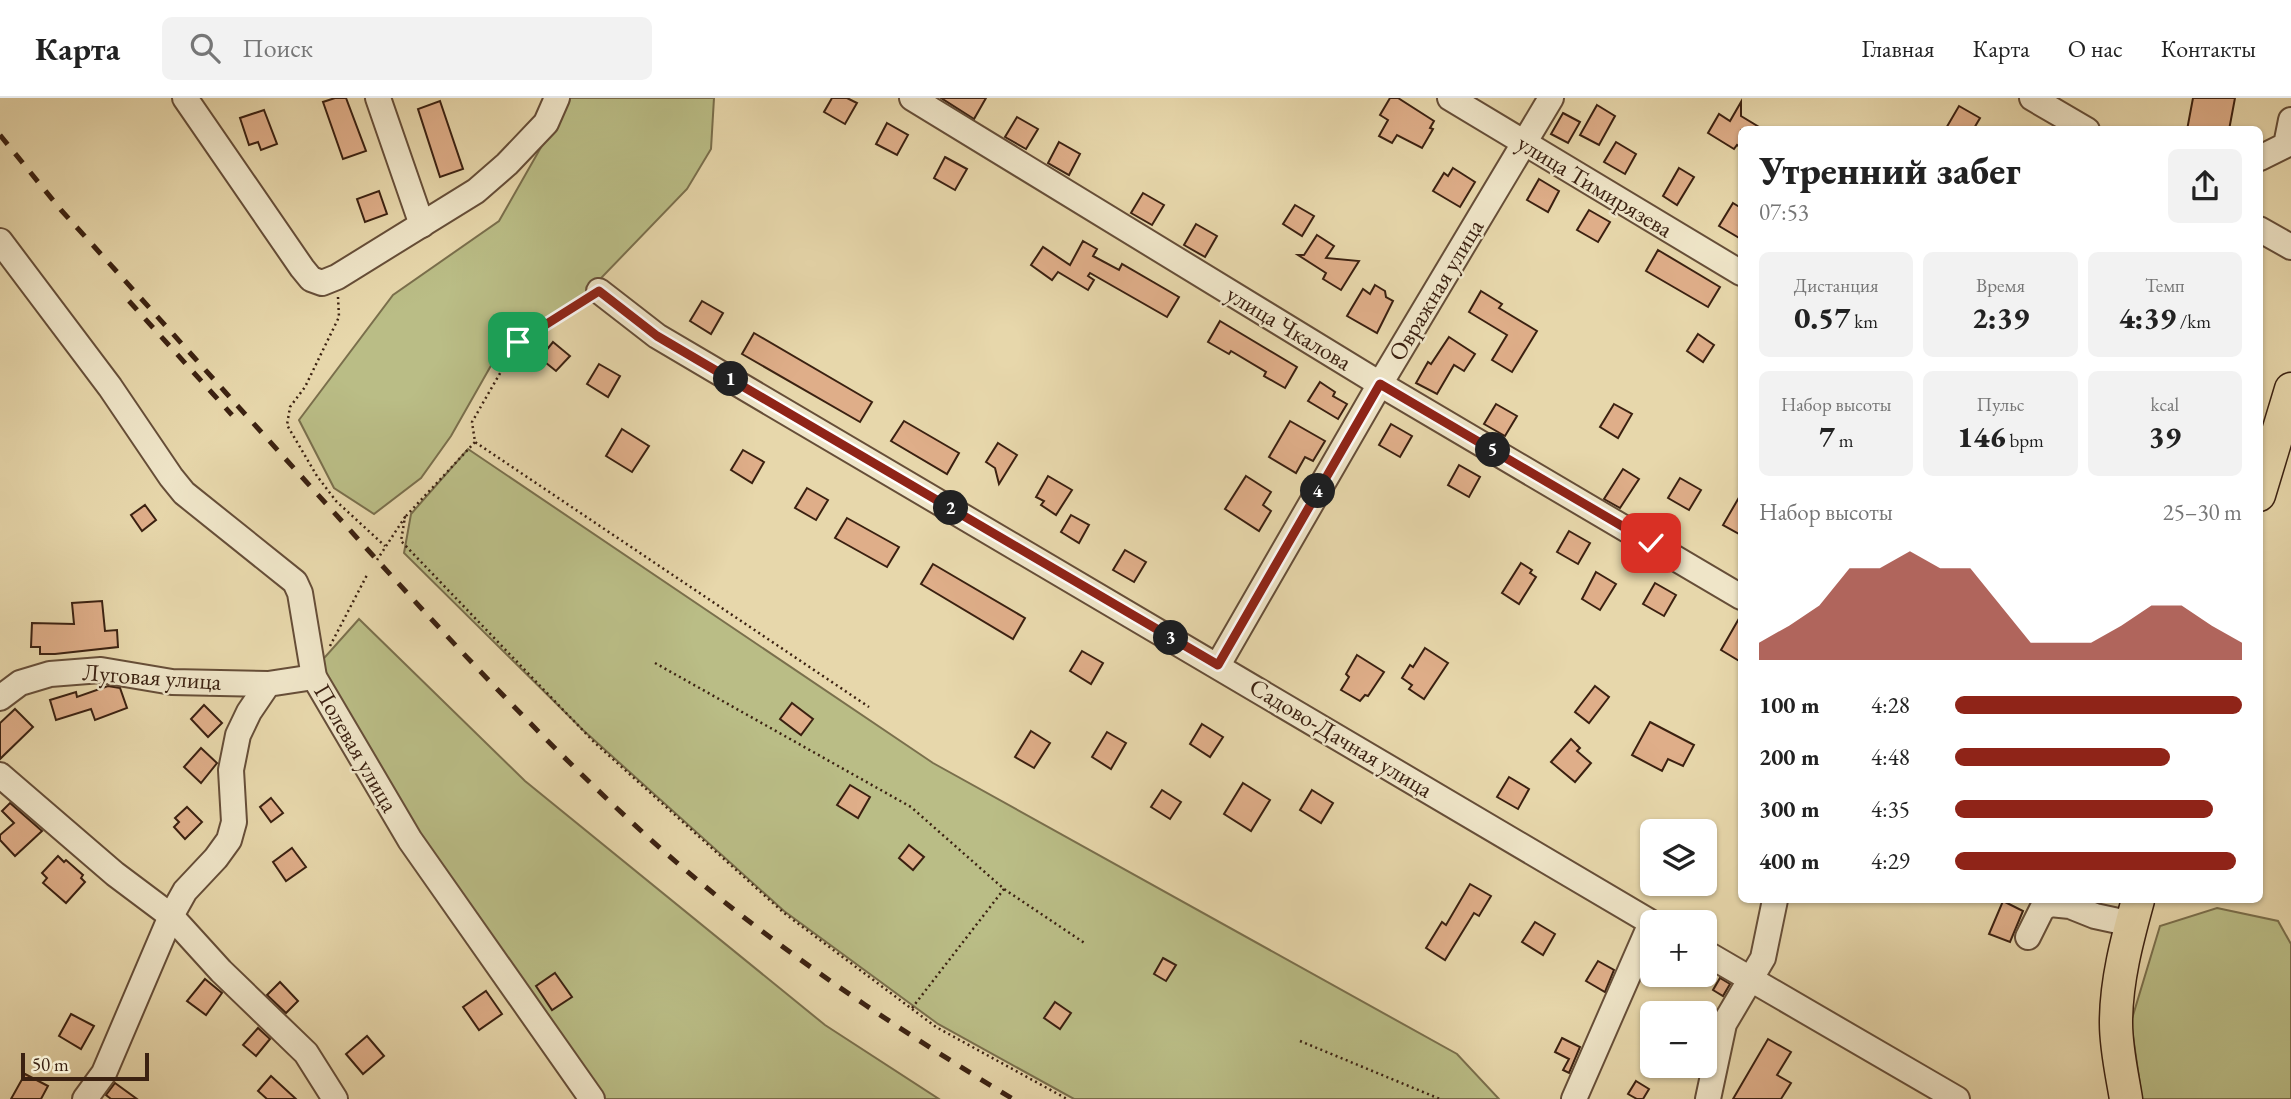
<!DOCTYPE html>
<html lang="ru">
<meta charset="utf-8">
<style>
:root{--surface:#fff;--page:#f2f2f2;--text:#222;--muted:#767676;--line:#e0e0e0;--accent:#8f2418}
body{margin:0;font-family:"EB Garamond",serif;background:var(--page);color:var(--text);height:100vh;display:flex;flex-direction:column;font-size:26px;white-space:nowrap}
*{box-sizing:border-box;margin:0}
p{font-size:23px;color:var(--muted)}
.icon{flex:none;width:38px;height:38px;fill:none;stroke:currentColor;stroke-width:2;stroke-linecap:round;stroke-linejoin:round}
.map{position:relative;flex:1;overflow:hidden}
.sheet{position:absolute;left:1738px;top:28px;width:525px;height:777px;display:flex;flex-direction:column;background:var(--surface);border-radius:10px;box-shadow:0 2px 5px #0004}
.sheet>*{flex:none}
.controls{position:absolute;left:1640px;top:721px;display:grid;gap:14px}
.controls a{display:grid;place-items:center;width:77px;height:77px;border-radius:10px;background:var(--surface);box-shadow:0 2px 5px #0004;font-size:35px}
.scale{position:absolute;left:21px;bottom:18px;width:128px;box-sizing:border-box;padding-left:7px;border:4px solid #3b2111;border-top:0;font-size:19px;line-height:24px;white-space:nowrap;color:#3b2111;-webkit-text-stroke:5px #efe5c8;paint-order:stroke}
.pin{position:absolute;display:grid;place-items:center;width:60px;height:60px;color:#fff;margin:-30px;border-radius:14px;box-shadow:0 4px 10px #0006}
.km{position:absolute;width:35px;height:35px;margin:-18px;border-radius:50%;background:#222;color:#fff;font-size:19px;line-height:35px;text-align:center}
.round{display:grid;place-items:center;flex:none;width:74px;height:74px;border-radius:10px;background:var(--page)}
.summary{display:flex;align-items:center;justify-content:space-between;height:119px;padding:0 21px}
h1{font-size:38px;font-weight:800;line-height:52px}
.metrics{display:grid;grid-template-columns:repeat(3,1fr);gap:10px;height:119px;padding:7px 21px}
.metrics div{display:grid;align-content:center;border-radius:10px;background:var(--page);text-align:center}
.metrics b{font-size:30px;font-weight:800}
.metrics small{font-size:19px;font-weight:400}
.metrics p{font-size:19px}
.chart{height:196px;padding:14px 21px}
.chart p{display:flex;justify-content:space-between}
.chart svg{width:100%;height:126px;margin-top:7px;fill:var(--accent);opacity:.7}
ul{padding:0 21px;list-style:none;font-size:23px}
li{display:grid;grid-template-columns:112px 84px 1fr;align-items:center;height:52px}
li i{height:18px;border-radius:9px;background:var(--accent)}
header{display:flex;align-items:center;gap:42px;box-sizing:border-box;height:98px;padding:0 35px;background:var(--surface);border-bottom:2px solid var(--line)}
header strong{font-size:33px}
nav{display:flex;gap:38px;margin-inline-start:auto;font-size:24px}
.search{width:490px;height:63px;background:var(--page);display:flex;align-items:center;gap:18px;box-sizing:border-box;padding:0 24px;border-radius:10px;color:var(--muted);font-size:26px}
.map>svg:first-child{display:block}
</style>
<header>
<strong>Карта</strong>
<div class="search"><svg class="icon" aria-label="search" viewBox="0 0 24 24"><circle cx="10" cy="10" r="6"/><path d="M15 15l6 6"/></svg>Поиск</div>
<nav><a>Главная</a><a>Карта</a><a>О нас</a><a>Контакты</a></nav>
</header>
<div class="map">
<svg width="2291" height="1001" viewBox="0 0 2291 1001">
<rect width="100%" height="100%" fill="#e7d7ab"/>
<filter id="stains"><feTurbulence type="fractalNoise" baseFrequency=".00286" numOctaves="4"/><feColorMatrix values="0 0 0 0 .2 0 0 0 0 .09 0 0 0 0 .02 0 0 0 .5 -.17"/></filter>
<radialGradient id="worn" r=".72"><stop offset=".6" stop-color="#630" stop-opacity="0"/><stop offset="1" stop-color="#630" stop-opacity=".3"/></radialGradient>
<!-- green -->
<g fill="#babd86" stroke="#7a6f4c" stroke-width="2">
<polygon points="569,0 714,0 711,51 687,91 577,205 501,250 451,338 421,380 374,416 334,390 299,322 393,197 499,123"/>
<polygon points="468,351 933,665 1457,956 1499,1001 1074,1001 938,926 784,813 583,632 404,455 411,416"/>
<polygon points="359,521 525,683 825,927 939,1001 600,1001 308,578"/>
<polygon points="2217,810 2278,823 2291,846 2291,1001 2142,1001 2131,924 2160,828"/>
</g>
<!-- building -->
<g fill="#dfae89" stroke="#3b2111" stroke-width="2">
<polygon points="335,0 346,0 366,53 343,61 323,4"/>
<polygon points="832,0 847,0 857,5 845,26 824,14"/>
<polygon points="941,0 986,0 974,21"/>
<polygon points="1390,0 1398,0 1434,23 1430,30 1433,31 1422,50 1397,37 1392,45 1379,38 1388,22 1380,17"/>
<polygon points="2193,0 2235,0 2229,32 2187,32"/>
<polygon points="440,3 463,71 440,79 418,11"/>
<polygon points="1741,4 1741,18 1764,32 1741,32 1741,50 1737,47 1734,51 1708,35 1719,16 1730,23"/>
<polygon points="1597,7 1615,18 1599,47 1580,37"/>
<polygon points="1959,8 1980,20 1973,32 1945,32"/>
<polygon points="264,12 277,46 261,52 258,44 249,47 240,20"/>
<polygon points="1563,15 1580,24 1568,45 1551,36"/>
<polygon points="1017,19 1038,31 1026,51 1005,39"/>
<polygon points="887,25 908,37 897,57 876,46"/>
<polygon points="1059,44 1080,56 1069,77 1048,65"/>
<polygon points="1616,44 1636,56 1625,76 1604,64"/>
<polygon points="945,59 967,71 955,92 934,80"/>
<polygon points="1453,70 1475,84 1460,109 1433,93 1444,75 1448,78"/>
<polygon points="1679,70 1694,79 1677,107 1663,98"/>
<polygon points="1539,81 1559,93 1548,114 1527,102"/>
<polygon points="379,93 387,116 365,124 357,101"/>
<polygon points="1143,95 1164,107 1152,127 1131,115"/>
<polygon points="1733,105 1741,110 1741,141 1719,128"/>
<polygon points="1295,107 1314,118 1302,138 1283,126"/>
<polygon points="1589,112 1610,124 1598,144 1577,132"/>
<polygon points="1196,126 1217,138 1205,159 1184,147"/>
<polygon points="1317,137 1334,148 1326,160 1359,163 1341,192 1323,181 1326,175 1298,157 1304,157"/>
<polygon points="1083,143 1097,151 1093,158 1119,172 1122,166 1179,199 1167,219 1090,175 1088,178 1094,182 1088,192 1058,174 1052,182 1031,167 1043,149 1070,167"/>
<polygon points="1658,152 1720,189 1708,209 1646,173"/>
<polygon points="1375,187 1385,193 1386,199 1393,203 1377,235 1347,218 1363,191 1370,196"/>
<polygon points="1481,193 1502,206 1499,210 1537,233 1512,274 1492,262 1507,237 1469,214"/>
<polygon points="702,203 723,215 711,236 690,223"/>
<polygon points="1220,223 1297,269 1285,290 1264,278 1266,274 1231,253 1229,256 1208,244"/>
<polygon points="754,235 872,304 860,324 742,256"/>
<polygon points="1698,236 1714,247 1703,264 1687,253"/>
<polygon points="1449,239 1475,256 1464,273 1454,267 1437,296 1416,285 1428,264 1431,266"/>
<polygon points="553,244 570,258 556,273 540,260"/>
<polygon points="599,266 620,278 608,299 587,286"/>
<polygon points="1320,284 1335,294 1333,298 1347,306 1338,321 1308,303"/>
<polygon points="1496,306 1517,318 1505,338 1484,326"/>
<polygon points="1614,306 1632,316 1618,340 1600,329"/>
<polygon points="904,323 959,355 947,376 891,343"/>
<polygon points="1290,323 1325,343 1313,363 1305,359 1296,375 1269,359"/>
<polygon points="1391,326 1412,338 1400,359 1379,347"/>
<polygon points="622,331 649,348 632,374 606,358"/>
<polygon points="998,345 1017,357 999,386 995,370 986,364"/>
<polygon points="743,352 764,364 752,385 731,372"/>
<polygon points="1459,367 1480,379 1469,399 1448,387"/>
<polygon points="1623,371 1639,381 1620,410 1604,401"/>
<polygon points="1048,378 1072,392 1056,417 1041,407 1044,403 1036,399"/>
<polygon points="1246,378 1271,394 1263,407 1271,413 1259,433 1225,411"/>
<polygon points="1680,380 1701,392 1689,412 1668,400"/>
<polygon points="807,390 828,402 816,422 795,410"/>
<polygon points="1741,396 1741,437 1723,427"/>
<polygon points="145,407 156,422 142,433 131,417"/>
<polygon points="1071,417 1089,427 1079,445 1061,434"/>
<polygon points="847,420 899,449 887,469 835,440"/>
<polygon points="1569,433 1590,445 1578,466 1557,454"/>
<polygon points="1125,452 1146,464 1134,484 1113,472"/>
<polygon points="1521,465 1532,472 1530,475 1536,479 1519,506 1502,495"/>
<polygon points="933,466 1025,520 1013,541 921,486"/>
<polygon points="1596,474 1616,486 1600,512 1582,501"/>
<polygon points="1655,485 1676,497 1664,518 1643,506"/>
<polygon points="102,503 105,533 117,532 118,549 55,556 40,556 40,549 31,549 32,525 74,526 72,505"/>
<polygon points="1741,517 1741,564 1721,552"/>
<polygon points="1425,550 1448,565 1424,601 1409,591 1412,587 1402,580 1410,567 1413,569"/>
<polygon points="1082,553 1103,565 1091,586 1070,573"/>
<polygon points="1357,557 1384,574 1368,598 1365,597 1360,603 1341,592 1349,579 1346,576"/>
<polygon points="108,588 120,590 127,610 95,622 91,611 56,622 50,602 76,594 77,599"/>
<polygon points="1595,588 1609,599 1589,625 1575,614"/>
<polygon points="792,605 813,621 801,637 780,621"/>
<polygon points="204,607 222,625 208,639 191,621"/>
<polygon points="15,611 33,629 0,661 0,625"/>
<polygon points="1650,624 1694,647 1683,668 1668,661 1662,673 1632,657"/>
<polygon points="1202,626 1223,639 1210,659 1190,646"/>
<polygon points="1031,633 1050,645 1034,670 1015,659"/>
<polygon points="1107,634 1126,645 1111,671 1092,659"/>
<polygon points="1571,641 1580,650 1577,653 1591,665 1575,684 1551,664"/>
<polygon points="201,650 217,665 201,685 184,669"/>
<polygon points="1509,679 1529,691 1518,711 1497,699"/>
<polygon points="1243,685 1270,702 1251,733 1224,716"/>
<polygon points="850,687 870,699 858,720 837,707"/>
<polygon points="1162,692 1181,704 1170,721 1151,709"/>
<polygon points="1312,692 1333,705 1321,725 1300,712"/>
<polygon points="271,700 283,715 271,724 260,709"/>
<polygon points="10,705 42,733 15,758 0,742 0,737 14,725 2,713"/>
<polygon points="187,709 202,724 185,741 174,729 179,724 175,720"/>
<polygon points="909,747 924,759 913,772 899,760"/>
<polygon points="292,750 306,769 286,783 273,764"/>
<polygon points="58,758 64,764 66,762 83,777 81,780 85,784 66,805 43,785 47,780 42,775"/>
<polygon points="1470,786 1491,798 1479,818 1474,815 1445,862 1426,850 1442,824 1446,827"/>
<polygon points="2003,803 2023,813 2010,844 1989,836"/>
<polygon points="1535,824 1555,836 1543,857 1522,844"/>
<polygon points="1163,860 1176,867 1166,883 1154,876"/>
<polygon points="1598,863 1614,872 1605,894 1586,883"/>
<polygon points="555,875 572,899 552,912 536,888"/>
<polygon points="1720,880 1730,886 1723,898 1713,892"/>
<polygon points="205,881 222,895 206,917 187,903"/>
<polygon points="280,884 298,903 286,915 267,897"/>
<polygon points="486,893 502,916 479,932 463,909"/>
<polygon points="1055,904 1071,915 1060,931 1044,920"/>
<polygon points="71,916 94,928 81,951 59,938"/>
<polygon points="258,930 270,941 256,958 243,947"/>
<polygon points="367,938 384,958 363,976 346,956"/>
<polygon points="1562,940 1580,949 1569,975 1563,972 1569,961 1555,954"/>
<polygon points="1768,941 1791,954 1777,977 1791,985 1781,1001 1733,1001"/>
<polygon points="25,976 48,988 41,1001 11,1001"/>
<polygon points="271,978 296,1001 267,1001 258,993"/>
<polygon points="1636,983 1649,991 1643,1001 1637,1001 1628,996"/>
<polygon points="115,985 137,1001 111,1001 106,997"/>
</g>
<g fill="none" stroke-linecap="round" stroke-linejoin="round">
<defs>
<g id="minor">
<polyline points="185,0 302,170 311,181 322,185 337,179 476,93 507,66 546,25 557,0"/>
<polyline points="378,0 422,127"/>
<polyline points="912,0 1380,286 1741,499"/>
<polyline points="1450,0 1741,175"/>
<polyline points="2032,0 2087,32"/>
<polyline points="2260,60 2286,47 2291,22"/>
<polyline points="2259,131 2291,149"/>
<polyline points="0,143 110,289 171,379 184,395 295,484 300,495 314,579 410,742 592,1001"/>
<polyline points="599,193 657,238 1652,825"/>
<polyline points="1218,567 1380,286 1551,0"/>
<polyline points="0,600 20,585 50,576 101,572 172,584 268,586"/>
<polyline points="0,677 115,776 171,818 221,873 306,955 335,1001"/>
<polyline points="2028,839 2042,811 2050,806 2070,808 2095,818 2132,826"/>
<polyline points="1704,854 1957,1001"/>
<polyline points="85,1001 104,975 171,818 185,793 216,760 229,742 234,724 231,672 238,637 249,614 268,586 314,579"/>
<polyline points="1574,1001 1651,825"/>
<polyline points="1708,1001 1724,926 1763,860 1775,802"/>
</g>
<g id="major">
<polyline points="2259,397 2291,291"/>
<path d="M2126,1001C2122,976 2116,951 2116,925C2116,883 2127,842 2138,802"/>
</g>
</defs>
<!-- minor casing -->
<use href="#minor" stroke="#664e38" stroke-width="28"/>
<!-- major casing -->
<use href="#major" stroke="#3b2111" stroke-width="35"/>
<!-- path -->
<g stroke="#3b2111" stroke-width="2.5" stroke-dasharray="2 3.5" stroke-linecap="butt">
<polyline points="338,199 339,219 305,289 290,309 287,327 317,378 336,403 385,448"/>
<polyline points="581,205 518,244 472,324 475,344 869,609"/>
<polyline points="406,418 475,344"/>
<polyline points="377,462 405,419 401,443 595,645 784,815 936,929 1067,1001"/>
<polyline points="330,548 367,477"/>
<polyline points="655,565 911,709 1004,791 1086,846"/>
<polyline points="912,910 1004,791"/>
<polyline points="1300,943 1440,1001"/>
</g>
<!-- minor -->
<use href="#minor" stroke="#efe5c8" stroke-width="24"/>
<!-- major -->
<use href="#major" stroke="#e7d7ab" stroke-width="32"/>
<!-- rail -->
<g stroke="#3b2111" stroke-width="5" stroke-dasharray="12 12" stroke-linecap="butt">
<path d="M0,37L61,112C151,211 240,311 330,410C433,524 536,637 650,741C760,840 886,924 1013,1001"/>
<polyline points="129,203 232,317"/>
</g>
</g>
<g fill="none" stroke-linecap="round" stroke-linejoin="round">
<defs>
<polyline id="route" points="518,244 599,193 657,238 1218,567 1380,286 1651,445"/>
</defs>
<!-- route casing -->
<use href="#route" stroke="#fff" stroke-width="14"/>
<!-- route -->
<use href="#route" stroke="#8f2418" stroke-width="9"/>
</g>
<g text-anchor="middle" stroke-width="5" stroke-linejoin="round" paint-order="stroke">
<!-- street labels -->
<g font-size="24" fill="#3b2111" stroke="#efe5c8">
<text transform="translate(1595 88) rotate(31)" y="8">улица Тимирязева</text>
<text transform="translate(1436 192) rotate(-59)" y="8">Овражная улица</text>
<text transform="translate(1289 230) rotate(31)" y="8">улица Чкалова</text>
<text transform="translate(152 579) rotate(4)" y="8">Луговая улица</text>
<text transform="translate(1341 640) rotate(31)" y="8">Садово-Дачная улица</text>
<text transform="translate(356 650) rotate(60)" y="8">Полевая улица</text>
</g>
</g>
<rect width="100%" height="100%" filter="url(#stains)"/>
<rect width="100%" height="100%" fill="url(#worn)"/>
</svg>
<div class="controls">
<a><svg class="icon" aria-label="layers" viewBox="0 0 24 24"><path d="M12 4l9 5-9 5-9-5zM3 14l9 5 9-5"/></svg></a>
<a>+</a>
<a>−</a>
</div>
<div class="scale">50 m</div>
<div class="pin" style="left:518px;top:244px;background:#1e9e55"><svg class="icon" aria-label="arrive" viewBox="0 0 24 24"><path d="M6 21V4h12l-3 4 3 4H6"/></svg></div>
<div class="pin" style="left:1651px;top:445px;background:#d93025"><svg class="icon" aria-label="check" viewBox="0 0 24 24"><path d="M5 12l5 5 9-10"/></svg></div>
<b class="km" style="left:731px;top:281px">1</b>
<b class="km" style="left:951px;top:410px">2</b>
<b class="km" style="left:1171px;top:540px">3</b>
<b class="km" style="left:1318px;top:393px">4</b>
<b class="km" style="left:1493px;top:352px">5</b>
<section class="sheet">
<div class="summary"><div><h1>Утренний забег</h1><p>07:53</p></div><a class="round"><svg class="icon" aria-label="share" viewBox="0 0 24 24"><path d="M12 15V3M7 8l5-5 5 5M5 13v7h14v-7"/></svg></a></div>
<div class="metrics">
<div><p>Дистанция</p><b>0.57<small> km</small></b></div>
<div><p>Время</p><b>2:39</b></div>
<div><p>Темп</p><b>4:39<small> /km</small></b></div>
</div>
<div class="metrics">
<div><p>Набор высоты</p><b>7<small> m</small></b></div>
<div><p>Пульс</p><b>146<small> bpm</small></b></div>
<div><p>kcal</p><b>39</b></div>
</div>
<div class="chart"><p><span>Набор высоты</span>25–30 m</p>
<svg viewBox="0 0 160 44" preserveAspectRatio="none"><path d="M0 44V38L10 32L20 25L30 12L40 12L50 6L60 12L70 12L80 25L90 38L100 38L110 38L120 32L130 25L140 25L150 32L160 38V44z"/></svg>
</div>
<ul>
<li><b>100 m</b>4:28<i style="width:100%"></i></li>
<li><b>200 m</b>4:48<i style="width:75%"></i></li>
<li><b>300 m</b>4:35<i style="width:90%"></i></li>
<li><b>400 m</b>4:29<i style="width:98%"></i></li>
</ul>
</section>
</div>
